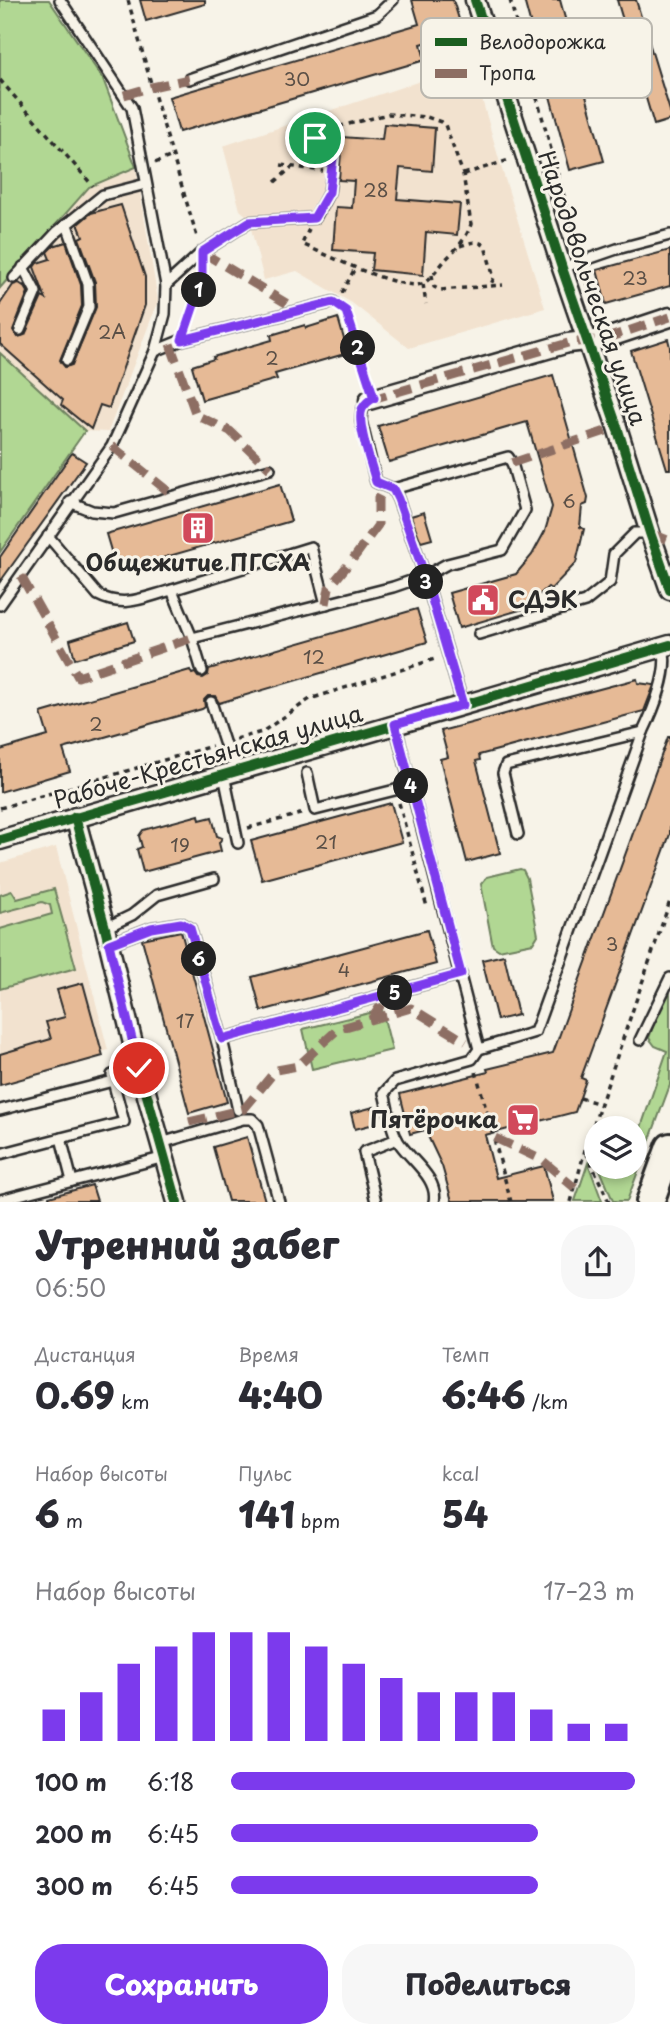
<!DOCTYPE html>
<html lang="ru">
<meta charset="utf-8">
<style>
:root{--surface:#fff;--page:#f7f7f7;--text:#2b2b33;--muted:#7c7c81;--accent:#7c3aed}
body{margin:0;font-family:"Playpen Sans",sans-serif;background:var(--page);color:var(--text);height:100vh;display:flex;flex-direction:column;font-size:26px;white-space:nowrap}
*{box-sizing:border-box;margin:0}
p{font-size:23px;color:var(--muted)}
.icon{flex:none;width:38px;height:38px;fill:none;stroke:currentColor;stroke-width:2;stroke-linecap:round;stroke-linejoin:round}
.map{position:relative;height:1202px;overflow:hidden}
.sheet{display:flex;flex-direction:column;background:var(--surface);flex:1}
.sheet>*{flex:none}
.controls{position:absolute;left:584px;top:1116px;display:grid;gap:14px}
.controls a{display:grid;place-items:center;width:63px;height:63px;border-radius:50%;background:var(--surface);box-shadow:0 4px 10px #0003;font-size:35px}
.pin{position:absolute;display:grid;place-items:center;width:60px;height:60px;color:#fff;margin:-30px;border:4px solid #fff;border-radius:50%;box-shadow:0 2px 7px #0007}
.km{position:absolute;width:35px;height:35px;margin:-18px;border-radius:50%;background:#222;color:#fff;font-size:19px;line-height:35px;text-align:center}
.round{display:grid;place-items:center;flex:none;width:74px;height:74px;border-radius:28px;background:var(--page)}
.headline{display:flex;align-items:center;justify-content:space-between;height:119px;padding:0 35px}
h1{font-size:38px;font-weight:800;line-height:52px}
.metrics{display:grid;grid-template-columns:repeat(3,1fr);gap:10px;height:119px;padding:7px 35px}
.metrics div{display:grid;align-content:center}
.metrics b{font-size:35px;font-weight:800}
.metrics small{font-size:19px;font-weight:400}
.metrics p{font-size:19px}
.chart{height:196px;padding:14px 35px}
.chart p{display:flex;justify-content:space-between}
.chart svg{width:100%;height:126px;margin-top:7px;stroke:var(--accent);stroke-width:6}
.cta{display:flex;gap:14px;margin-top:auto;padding:14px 35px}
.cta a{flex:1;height:80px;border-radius:28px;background:var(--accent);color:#fff;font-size:28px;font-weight:800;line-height:80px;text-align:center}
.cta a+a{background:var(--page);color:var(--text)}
ul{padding:0 35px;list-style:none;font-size:23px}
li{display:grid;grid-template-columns:112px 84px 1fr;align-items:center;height:52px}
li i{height:18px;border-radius:9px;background:var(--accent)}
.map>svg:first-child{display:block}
</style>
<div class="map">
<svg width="670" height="1202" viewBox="0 0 670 1202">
<rect width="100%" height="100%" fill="#f7f3e8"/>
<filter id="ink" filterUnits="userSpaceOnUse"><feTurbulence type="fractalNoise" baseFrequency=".0143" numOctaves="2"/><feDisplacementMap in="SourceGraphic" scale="14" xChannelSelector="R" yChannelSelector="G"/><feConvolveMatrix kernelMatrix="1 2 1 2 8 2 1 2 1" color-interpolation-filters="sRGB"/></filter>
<g filter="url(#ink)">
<!-- built -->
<g fill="#f2e2cf">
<polygon points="472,64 500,163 545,308 409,348 352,303 297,271 264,280 248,217 240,210 223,146"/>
<polygon points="136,167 158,301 108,432 85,431 0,353 0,288 89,187"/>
<polygon points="56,847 108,1050 103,1052 104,1056 0,1085 0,863"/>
</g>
<!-- green -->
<g fill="#b1d793" stroke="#6e815f" stroke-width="2">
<polygon points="0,0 49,0 103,79 136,167 89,187 0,288"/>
<polygon points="0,353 85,431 0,552"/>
<polygon points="520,869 523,870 527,878 538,935 533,943 499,950 493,946 492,942 481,884 487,877"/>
<polygon points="54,889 76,968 0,989 0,929 52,914 50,905 42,902 0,913 0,895 12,891 17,899"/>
<polygon points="670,988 670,1085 627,1201 613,1201 599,1167 635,1167 635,1145 667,1051 655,1046 649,1038 661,1004"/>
<polygon points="382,1010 392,1050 312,1069 303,1029"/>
<polygon points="588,1163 602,1201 575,1201"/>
</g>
<!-- building -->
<g fill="#e6ba96" stroke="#2b2b2b" stroke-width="2">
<polygon points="140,0 205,0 205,4 146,21"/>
<polygon points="412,0 453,0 463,32 421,44 425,60 179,132 169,97 419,24"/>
<polygon points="524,0 560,0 604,161 570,170"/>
<polygon points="617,0 636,0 670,111 670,120 654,125"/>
<polygon points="384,124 435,128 432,171 400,168 397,199 460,204 457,235 426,232 423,275 371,270 373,253 333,250 336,207 352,208 354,181 339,180 342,137 382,140"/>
<polygon points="121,205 145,277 145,305 109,408 100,405 91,429 61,405 63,400 0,344 0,304 13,285 19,283 25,287 28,292 13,330 18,337 25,335 42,297 46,299 34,267 37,263 50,259 47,252 53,246 66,242 81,285 82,306 60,360 65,367 72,365 96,307 95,282 79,238 83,236 78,224 91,213"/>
<polygon points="670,250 670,286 606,304 597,270"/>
<polygon points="338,318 348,353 275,374 277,379 202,400 192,366 214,359 213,357 272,340 271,335 305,325 306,328"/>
<polygon points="668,339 670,347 670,469 667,469 631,351"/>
<polygon points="553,375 588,498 587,504 582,506 580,527 584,529 576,563 551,589 548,587 523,609 459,628 449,593 516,574 532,555 545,531 552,507 527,422 389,462 378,426"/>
<polygon points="72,453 86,462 0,582 0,557"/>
<polygon points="280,484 291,521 117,571 106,534"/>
<polygon points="424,512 432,539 421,542 411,516"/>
<polygon points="417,609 427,642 219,703 215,696 208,696 204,700 205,707 202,709 63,749 70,771 0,792 0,750 48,736 41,713 190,670 192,674 195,673 198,677 203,678 208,675 209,669"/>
<polygon points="128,622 134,641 75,659 70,640"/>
<polygon points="637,679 638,683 654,685 644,711 479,755 480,760 476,761 500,853 467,862 440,759 448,757 441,731"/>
<polygon points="668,737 670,737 670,834 581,1078 586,1080 575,1112 485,1135 496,1178 544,1166 553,1201 452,1201 442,1166 425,1130 410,1134 400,1094 488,1072 487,1069 553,1053"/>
<polygon points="391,803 402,842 262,880 251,841"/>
<polygon points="199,815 200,820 212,817 217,836 222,838 219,843 221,851 143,872 137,849 142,847 139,836 143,830"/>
<polygon points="427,930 436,964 261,1011 252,977"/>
<polygon points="181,931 227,1102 189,1113 142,939"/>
<polygon points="504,955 518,1015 497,1020 482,960"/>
<polygon points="83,983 103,1056 0,1085 0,1054 51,1039 46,1022 65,1017 57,990"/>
<polygon points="374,1107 378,1123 355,1129 351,1113"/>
<polygon points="247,1137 265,1201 228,1201 213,1147"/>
<polygon points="92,1185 97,1201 49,1201 49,1197"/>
</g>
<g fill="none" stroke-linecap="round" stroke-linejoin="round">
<defs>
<g id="lane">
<polyline points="189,79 377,15 393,0"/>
<polyline points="67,225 88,284 89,307 67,360"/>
<polyline points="562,268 617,249 670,235"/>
<polyline points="14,278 57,232 103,195 146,184"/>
<polyline points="166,285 202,252 249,222 315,218 329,192 331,179"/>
<polyline points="20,330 36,292 23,267"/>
<polyline points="155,351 182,340 333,302"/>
<polyline points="369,400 362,410 361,421 376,482 393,489 398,499 425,576 463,705"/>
<polyline points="70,502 92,511 114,513 270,469"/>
<path d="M48,536L98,595C124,609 145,597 172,590L192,638L202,671"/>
<polyline points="172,590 311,547 326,604"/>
<polyline points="0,605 112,446 155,351 165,314 166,285 132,108 60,0"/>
<polyline points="479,634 585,602 610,582 614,554 635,533 650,533"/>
<polyline points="192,638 393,587 425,576 447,564 502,550 525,510 512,463 508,457 393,489"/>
<polyline points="211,702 224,742 239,771"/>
<polyline points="395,724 479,1049"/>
<polyline points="307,773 315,810 411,786"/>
<polyline points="224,775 238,843"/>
<polyline points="518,834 503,773 506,765 643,732"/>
<polyline points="105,928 132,915 157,895 214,879"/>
<polyline points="109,944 151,928 181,923 190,928 222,1039 238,1110"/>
<polyline points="222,1039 461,974"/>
<polyline points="640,1040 670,978"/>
<polyline points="112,1075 139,1068"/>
<polyline points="0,1110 113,1081 124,1122 61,1138"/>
<polyline points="161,1143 243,1119 252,1119 258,1125 279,1202"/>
<polyline points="0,1154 61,1138 72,1181"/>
<polyline points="0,1200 165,1157"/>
<polyline points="376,1202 364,1152 397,1139"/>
<path d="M434,1202C439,1178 410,1160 398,1141C390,1128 388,1107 384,1093L395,1081L472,1059L479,1049L535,1032L643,732C653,711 670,670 663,648"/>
</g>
<g id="street">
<polyline points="475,0 562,268 617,427 650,533 670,590"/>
<polyline points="369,400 568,343 604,339 670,317"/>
<polyline points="75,817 105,928 137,1060 177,1202"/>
<polyline points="0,840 670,645"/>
</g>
<polyline id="secondary" points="650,1202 670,1147"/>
</defs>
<!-- lane casing -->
<use href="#lane" stroke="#2b2b2b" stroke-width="14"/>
<!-- street casing -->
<use href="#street" stroke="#2b2b2b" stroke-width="23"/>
<!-- secondary casing -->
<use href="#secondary" stroke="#2b2b2b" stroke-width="32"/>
<!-- path -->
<g stroke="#2b2b2b" stroke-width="3.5" stroke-dasharray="5 5" stroke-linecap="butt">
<polyline points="128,0 152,87 198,240"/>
<polyline points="510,0 579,251"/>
<polyline points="0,80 93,186"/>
<polyline points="315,138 335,140"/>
<polyline points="155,163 172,156"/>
<polyline points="281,165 323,171"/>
<polyline points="464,174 509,160"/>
<polyline points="275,182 292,167"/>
<path d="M309,229L302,244C323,253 405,294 424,283C432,278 440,266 446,259C456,249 467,238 471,224L463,174L445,125L441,122L427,117L388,114L341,126L335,135L332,169"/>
<path d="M460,246C470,243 477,239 485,246L494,278L490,286"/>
<polyline points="585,272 591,295"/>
<polyline points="432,275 434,287 440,290 503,285"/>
<polyline points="423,284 426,304"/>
<polyline points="342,293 355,268"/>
<polyline points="343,309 346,311 369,384"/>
<polyline points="186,327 202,281 202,268"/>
<polyline points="236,739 262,732 310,699 438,658"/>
<polyline points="399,803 427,907"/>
<polyline points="0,808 212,746"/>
<polyline points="248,828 304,813"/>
<polyline points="476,1072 511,1202"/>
<polyline points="580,1098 601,1104"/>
<polyline points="586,1152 609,1202"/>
<polyline points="571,1202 585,1150 670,901"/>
</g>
<!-- lane -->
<use href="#lane" stroke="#f7f3e8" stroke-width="9"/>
<!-- street -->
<use href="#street" stroke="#f7f3e8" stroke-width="18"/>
<!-- secondary -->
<use href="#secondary" stroke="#f7f3e8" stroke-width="26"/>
<!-- quiet -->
<g stroke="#8d6e63" stroke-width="9" stroke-dasharray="18 9" stroke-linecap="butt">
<polyline points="124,95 152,87 189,79"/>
<polyline points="202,252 299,311"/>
<polyline points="170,344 196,415 230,431 270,469"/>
<polyline points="369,400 568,343 604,339 670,317"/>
<polyline points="112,446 174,496"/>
<polyline points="512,463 617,427"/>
<polyline points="650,533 670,541"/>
<polyline points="21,576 78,677 192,638"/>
<polyline points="326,604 329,588 356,555 378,525 378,498 384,486"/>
<polyline points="372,1019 387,995"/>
<polyline points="189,1122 244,1109 276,1070 298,1066 338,1029 411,1008 466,1042"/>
<polyline points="495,1138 542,1160 575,1188"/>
</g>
<defs>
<g id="cycleway">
<polyline points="475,0 562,268 617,427 650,533 670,590"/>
<polyline points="75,817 105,928 137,1060 177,1202"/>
<polyline points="0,840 670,645"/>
</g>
</defs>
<!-- cycleway casing -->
<use href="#cycleway" stroke="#f7f3e8" stroke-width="15"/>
<!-- cycleway -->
<use href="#cycleway" stroke="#1b5e20" stroke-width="10"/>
</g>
</g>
<g fill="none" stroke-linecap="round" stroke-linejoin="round" filter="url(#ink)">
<defs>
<path id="route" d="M139,1068L109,944L151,928L181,923L190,928L222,1039L461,974L395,724L463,705L425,576L398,499L393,489L376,482C372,466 356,423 362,409C365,404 369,400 374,398L346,311L333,302L182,340L202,281V252L249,222L314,218L329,192L335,140L315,138"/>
</defs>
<!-- route casing -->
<use href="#route" stroke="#fff" stroke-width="14"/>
<!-- route -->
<use href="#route" stroke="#7c3aed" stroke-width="9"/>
</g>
<!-- icons -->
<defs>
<symbol id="building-square" viewBox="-11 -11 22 22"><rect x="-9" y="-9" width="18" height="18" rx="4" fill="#d1495b" stroke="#f7f3e8"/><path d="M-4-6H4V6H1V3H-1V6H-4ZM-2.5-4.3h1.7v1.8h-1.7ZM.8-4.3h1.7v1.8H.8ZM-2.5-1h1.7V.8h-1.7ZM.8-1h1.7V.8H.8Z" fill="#fff"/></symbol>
<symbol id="civic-square" viewBox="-11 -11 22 22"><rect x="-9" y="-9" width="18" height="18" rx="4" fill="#d1495b" stroke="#f7f3e8"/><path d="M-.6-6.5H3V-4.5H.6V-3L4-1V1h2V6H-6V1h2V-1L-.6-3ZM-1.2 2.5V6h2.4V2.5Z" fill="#fff"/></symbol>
<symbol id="supermarket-square" viewBox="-11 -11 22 22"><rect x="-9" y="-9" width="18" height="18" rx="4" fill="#d1495b" stroke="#f7f3e8"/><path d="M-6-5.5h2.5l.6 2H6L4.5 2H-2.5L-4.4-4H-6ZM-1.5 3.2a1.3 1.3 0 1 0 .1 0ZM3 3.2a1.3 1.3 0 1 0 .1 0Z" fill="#fff"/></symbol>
</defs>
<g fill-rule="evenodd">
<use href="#building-square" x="179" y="509" width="38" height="38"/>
<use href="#civic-square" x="464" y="581" width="38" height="38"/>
<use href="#supermarket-square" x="504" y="1101" width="38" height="38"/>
</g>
<g text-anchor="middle" stroke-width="6" stroke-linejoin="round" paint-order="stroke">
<!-- number labels -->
<g font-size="19" fill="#5a4f46">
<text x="297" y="86">30</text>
<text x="376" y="197">28</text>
<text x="635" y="285">23</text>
<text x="112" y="339">2А</text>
<text x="272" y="365">2</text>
<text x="569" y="508">6</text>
<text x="314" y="664">12</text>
<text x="96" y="731">2</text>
<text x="326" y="849">21</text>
<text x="180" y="852">19</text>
<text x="612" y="951">3</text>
<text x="344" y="977">4</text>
<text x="185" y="1028">17</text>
</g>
<!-- street labels -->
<g font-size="23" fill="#2b2b2b" stroke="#f7f3e8">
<text transform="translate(592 288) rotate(71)" y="8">Народовольческая улица</text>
<text transform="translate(208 757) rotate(-16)" y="8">Рабоче-Крестьянская улица</text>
</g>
<!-- poi labels -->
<g font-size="23" font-weight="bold" fill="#2b2b2b" stroke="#f7f3e8">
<text x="198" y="571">Общежитие ПГСХА</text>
<text x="508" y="608" text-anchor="start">СДЭК</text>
<text x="498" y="1128" text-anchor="end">Пятёрочка</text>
</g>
</g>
<!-- legend -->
<rect x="421" y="18" width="231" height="80" rx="10" fill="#f7f3e8" stroke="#bab7af" stroke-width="2"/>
<rect x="435" y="38" width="32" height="8" fill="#1b5e20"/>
<rect x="435" y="69" width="32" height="9" fill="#8d6e63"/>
<g font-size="19" fill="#2b2b2b">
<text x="479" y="49">Велодорожка</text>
<text x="479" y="80">Тропа</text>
</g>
</svg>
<div class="controls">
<a><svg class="icon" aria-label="layers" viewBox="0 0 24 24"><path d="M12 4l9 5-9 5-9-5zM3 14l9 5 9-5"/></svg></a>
</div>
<div class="pin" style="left:315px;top:138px;background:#1e9e55"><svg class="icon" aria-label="arrive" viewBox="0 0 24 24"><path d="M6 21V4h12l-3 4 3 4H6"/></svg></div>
<div class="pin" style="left:139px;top:1068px;background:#d93025"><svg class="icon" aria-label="check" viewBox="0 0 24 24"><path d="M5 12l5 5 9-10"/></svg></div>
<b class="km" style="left:199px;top:290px">1</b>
<b class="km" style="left:358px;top:348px">2</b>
<b class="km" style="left:426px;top:582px">3</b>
<b class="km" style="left:411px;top:786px">4</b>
<b class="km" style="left:395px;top:993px">5</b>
<b class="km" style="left:199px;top:959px">6</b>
</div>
<section class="sheet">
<div class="headline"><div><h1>Утренний забег</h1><p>06:50</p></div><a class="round"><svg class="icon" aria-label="share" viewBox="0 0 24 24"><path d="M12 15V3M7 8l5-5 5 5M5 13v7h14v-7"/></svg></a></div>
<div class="metrics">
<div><p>Дистанция</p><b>0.69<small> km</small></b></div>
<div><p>Время</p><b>4:40</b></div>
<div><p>Темп</p><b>6:46<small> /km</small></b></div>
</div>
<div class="metrics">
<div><p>Набор высоты</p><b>6<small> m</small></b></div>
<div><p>Пульс</p><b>141<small> bpm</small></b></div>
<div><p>kcal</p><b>54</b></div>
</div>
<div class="chart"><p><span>Набор высоты</span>17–23 m</p>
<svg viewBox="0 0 160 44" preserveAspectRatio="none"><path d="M5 44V33M15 44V27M25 44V17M35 44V11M45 44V6M55 44V6M65 44V6M75 44V11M85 44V17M95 44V22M105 44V27M115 44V27M125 44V27M135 44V33M145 44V38M155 44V38"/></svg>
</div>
<ul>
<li><b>100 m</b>6:18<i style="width:100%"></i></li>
<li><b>200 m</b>6:45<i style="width:76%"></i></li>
<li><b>300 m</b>6:45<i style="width:76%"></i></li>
</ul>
<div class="cta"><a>Сохранить</a><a>Поделиться</a></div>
</section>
